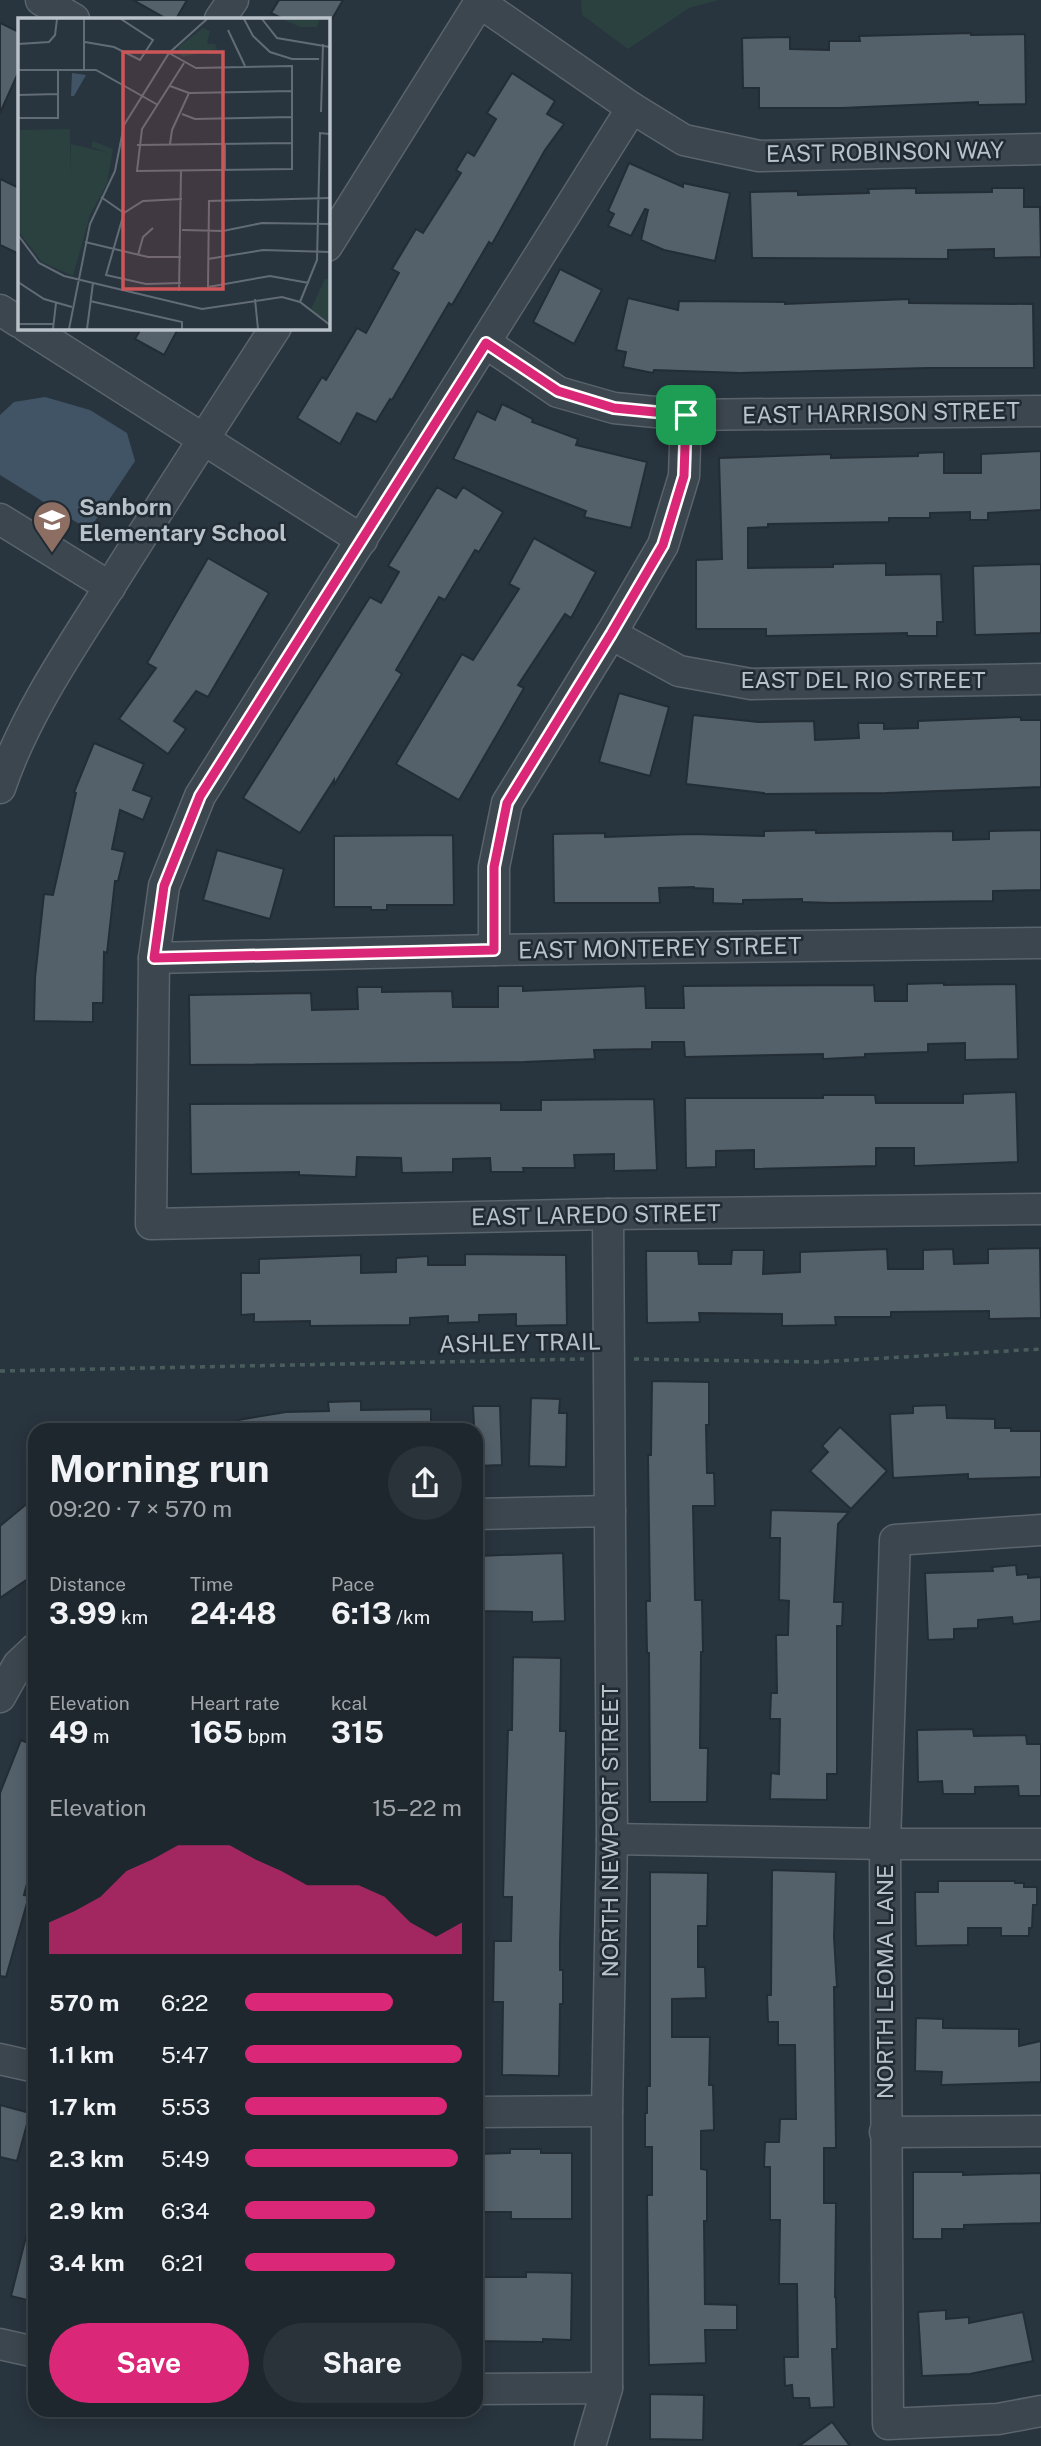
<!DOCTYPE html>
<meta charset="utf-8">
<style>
:root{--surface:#1e272e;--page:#2b333a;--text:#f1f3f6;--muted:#a1a5aa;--line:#3c444a;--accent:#db2777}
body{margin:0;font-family:"Public Sans",sans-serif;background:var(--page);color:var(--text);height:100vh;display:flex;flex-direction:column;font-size:26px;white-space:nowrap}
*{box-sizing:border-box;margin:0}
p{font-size:23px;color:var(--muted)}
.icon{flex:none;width:38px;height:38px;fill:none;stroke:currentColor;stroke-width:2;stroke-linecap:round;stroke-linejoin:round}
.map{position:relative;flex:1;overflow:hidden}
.details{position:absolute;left:28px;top:1423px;width:455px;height:994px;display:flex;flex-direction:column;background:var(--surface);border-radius:21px;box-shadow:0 4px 18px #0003,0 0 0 2px var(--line)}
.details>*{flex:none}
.pin{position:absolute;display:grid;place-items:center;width:60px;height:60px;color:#fff;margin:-30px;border-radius:14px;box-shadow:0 4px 10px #0006}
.round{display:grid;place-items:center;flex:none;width:74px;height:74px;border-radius:37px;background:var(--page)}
.overview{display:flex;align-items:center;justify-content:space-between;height:119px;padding:0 21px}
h1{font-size:38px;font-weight:700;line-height:52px}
.stats{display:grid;grid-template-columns:repeat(3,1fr);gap:10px;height:119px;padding:7px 21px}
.stats div{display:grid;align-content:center}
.stats b{font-size:30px;font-weight:700}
.stats small{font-size:19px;font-weight:400}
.stats p{font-size:19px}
.chart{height:196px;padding:14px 21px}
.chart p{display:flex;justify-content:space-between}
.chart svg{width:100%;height:126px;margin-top:7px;fill:var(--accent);opacity:.7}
.cta{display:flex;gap:14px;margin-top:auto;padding:14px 21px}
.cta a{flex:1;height:80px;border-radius:42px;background:var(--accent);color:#fff;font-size:28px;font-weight:700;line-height:80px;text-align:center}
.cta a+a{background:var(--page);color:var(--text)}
ul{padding:0 21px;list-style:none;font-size:23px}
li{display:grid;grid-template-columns:112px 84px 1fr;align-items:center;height:52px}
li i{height:18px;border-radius:9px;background:var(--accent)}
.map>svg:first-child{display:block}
</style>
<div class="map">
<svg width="1041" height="2446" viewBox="0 0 1041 2446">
<rect width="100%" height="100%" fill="#28343e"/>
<!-- green -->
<polygon fill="#2b4140" points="581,0 719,0 689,8 628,49 582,15"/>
<!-- water -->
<polygon fill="#405465" points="45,397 90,410 127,433 135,461 89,530 0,475 0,415 14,402"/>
<!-- building -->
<g fill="#54616b" stroke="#232d35" stroke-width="2">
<polygon points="133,0 187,0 176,19 167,19"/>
<polygon points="279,0 343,0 332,19 283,19 271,13"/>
<polygon points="0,23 19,32 19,71 0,113"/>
<polygon points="971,33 971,35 1025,34 1026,104 978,105 978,102 842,108 759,108 759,88 743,88 742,38 790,37 790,49 829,50 829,41 860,41 859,36"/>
<polygon points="512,73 555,101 547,114 564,124 545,150 492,244 489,242 452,305 449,303 392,400 390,399 376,422 357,413 340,444 297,418 322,377 326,380 357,328 366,333 399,273 392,269 416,229 423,233 461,173 456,170 467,152 474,156 496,119 487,113"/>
<polygon points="629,163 683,187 683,183 730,193 715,261 664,250 641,240 648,210 645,209 631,236 608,226 614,214 608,211"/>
<polygon points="0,179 19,188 19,254 0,245"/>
<polygon points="916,188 916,193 992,192 992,188 1024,188 1024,207 1040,207 1041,257 994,258 994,249 948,250 948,259 752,258 750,192 798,191 798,195 869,193 868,189"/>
<polygon points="560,269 602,290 574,344 533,322"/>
<polygon points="628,298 678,310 679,301 785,302 785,304 909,299 909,303 1033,304 1034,368 927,368 740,373 654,370 653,373 623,367 626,352 616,350"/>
<polygon points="142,327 179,327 164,355 135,339"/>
<polygon points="502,404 533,419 532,422 578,439 576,445 647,462 631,528 584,517 586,511 453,459 477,411 495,420"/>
<polygon points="1041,451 1041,510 988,513 988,520 970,520 970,512 930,513 930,518 889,518 889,522 768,524 768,527 748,528 748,568 833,567 833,564 886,563 886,575 941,574 943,622 937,622 937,636 907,636 907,633 766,636 766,629 696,629 696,560 722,559 719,458 831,454 831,458 918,456 918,453 944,452 944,473 981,473 981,454"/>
<polygon points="437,487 456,498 463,487 503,512 479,552 475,550 445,600 439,597 396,670 402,674 334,785 334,780 300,833 243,798 370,597 381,603 399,572 388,566"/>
<polygon points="534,538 596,572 571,618 565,614 518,685 524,688 459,800 396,764 462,654 473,660 519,589 509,584"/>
<polygon points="208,558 269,593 208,697 196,691 174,721 186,729 168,754 119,719 156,668 147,663"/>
<polygon points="1041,564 1041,633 975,635 973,566"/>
<polygon points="619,693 669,707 650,776 599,762"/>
<polygon points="693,715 758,722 814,721 815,740 859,738 858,723 884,723 884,729 918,728 918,721 1021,717 1021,720 1041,720 1041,787 886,793 764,794 764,793 686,784"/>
<polygon points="94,743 144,764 133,790 152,797 143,820 120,810 112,849 125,852 118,881 115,881 107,953 104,952 103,1003 93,1003 93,1022 34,1021 35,978 44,894 53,895 76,793 74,792"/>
<polygon points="816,830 816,833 953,831 953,840 989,839 989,831 1041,830 1041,890 993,891 993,901 831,903 802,902 802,899 743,900 743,904 713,903 713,889 694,888 694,887 659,888 660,903 554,903 553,834 605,833 605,837 691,834 764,836 764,831"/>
<polygon points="453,835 454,905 387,905 387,910 371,910 371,907 334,907 334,836"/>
<polygon points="217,850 284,869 270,919 203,900"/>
<polygon points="944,983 944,985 1016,984 1018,1059 965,1060 965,1043 928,1044 928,1052 865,1054 865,1057 823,1059 823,1054 685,1057 684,1042 652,1042 652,1049 594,1050 595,1059 524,1062 190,1065 189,995 311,993 312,1010 358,1009 357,987 382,987 382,992 452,991 453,1007 498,1007 498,986 523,986 523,991 645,986 646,1008 684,1008 683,986 874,985 875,1001 907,1001 907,984"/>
<polygon points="1016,1092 1018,1162 914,1166 914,1148 876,1148 876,1166 754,1169 754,1150 716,1151 716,1167 686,1168 685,1098 823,1098 823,1095 875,1095 876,1103 963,1103 963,1094"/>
<polygon points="654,1099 657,1170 614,1171 614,1154 574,1155 575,1168 523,1168 524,1172 491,1172 490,1158 453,1159 453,1172 402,1173 401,1158 357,1157 356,1177 299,1175 299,1172 191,1174 190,1104 501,1103 501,1110 541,1110 541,1100"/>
<polygon points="1040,1248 1041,1318 989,1319 989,1311 891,1312 891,1317 835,1317 836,1325 782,1326 782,1314 699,1313 700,1322 647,1323 646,1251 698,1251 699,1264 731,1264 732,1250 764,1250 763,1274 800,1272 800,1252 887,1249 888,1269 923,1269 923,1250 953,1249 954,1264 988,1263 988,1249"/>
<polygon points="465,1254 566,1255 567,1325 516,1326 516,1314 479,1315 479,1322 448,1323 448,1316 410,1318 410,1325 310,1326 310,1321 254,1322 254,1314 241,1315 241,1273 259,1273 259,1259 361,1255 361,1273 396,1272 396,1258 428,1256 428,1265 465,1265"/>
<polygon points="652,1381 709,1382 709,1425 706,1425 707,1473 714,1473 715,1506 693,1506 695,1600 702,1600 703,1652 701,1652 700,1748 708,1748 707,1802 650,1802 649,1653 647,1653 646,1601 650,1601 648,1455 651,1455"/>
<polygon points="531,1398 560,1399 559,1413 567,1413 566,1467 529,1466"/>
<polygon points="361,1401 361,1410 431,1409 431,1430 239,1430 238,1420 286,1412 329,1411 328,1402"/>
<polygon points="946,1405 947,1418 995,1419 995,1428 1011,1428 1011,1431 1041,1431 1041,1477 968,1479 968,1474 893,1478 890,1414 913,1413 913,1406"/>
<polygon points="473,1406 500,1406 502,1465 476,1466"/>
<polygon points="840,1427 887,1471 851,1509 810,1471 828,1452 822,1446"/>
<polygon points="35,1497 35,1574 0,1598 0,1526"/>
<polygon points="771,1510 849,1512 838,1524 834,1602 843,1602 842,1626 837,1626 837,1774 827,1774 827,1800 770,1799 771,1773 779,1774 780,1719 770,1719 771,1693 777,1693 776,1635 788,1635 789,1601 779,1600 780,1538 770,1538"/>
<polygon points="563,1553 565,1621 532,1622 532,1612 476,1611 476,1556"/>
<polygon points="1016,1565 1017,1575 1028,1574 1028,1578 1041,1577 1041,1621 1013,1624 1012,1617 978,1620 978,1628 954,1629 954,1639 928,1640 925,1573 993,1571 992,1567"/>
<polygon points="513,1657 561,1658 560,1731 566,1731 560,1942 560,1970 563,1970 563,2004 560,2004 559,2076 502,2075 503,2002 493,2002 494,1941 511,1941 512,1897 503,1897 508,1730 512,1730"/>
<polygon points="973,1729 974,1736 1026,1735 1027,1744 1041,1744 1041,1796 1019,1796 1018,1786 975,1787 975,1794 943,1794 942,1781 918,1782 917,1730"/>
<polygon points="21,1740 35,1746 35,1854 24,1895 29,1896 6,1977 0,1976 0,1793"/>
<polygon points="772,1870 836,1872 834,1937 837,1987 834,1987 836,2148 824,2148 824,2203 836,2203 835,2297 836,2297 837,2349 832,2349 834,2407 810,2408 809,2398 793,2398 792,2385 785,2386 784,2357 798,2357 797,2284 779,2284 780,2220 770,2220 770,2167 764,2167 765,2142 779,2142 780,2119 796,2119 795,2045 778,2045 778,2022 768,2022 767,1995 771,1995"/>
<polygon points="650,1872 708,1873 707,1926 698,1926 698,1967 705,1967 706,1998 672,1999 672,2037 710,2037 709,2085 713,2085 714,2130 701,2131 701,2169 707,2170 707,2221 704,2221 705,2304 737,2305 737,2330 705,2330 706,2363 649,2365 647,2195 652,2195 652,2147 645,2147 645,2113 647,2113 647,2086 650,2086"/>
<polygon points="938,1881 1015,1881 1015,1883 1024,1883 1024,1887 1037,1887 1037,1905 1033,1905 1032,1928 1029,1928 1029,1936 1001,1936 1001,1928 968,1928 968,1945 916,1946 915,1892 938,1892"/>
<polygon points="916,2018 943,2019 943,2028 1019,2029 1019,2046 1041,2041 1041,2082 941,2085 942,2072 915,2071"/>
<polygon points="0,2105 30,2113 17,2161 0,2157"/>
<polygon points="510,2149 541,2149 541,2153 572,2153 572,2219 511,2219 511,2212 476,2212 476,2154 510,2153"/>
<polygon points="913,2172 963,2172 963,2175 1041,2173 1041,2223 964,2225 964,2229 942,2229 942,2239 913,2239"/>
<polygon points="29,2225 35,2226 35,2302 11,2296"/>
<polygon points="526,2272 572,2273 571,2340 543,2339 543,2342 476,2341 476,2277 526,2277"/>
<polygon points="946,2310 946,2319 969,2317 969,2323 1023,2312 1033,2361 970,2374 922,2376 918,2312"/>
<polygon points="650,2394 704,2395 703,2440 650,2439"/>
<polygon points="832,2422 850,2446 799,2446"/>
</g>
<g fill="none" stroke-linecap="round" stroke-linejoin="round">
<defs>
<g id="minor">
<polyline points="41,0 74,19"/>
<polyline points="479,2 632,108 684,140 759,156 1041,149"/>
<polyline points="220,19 233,0"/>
<polyline points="632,108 200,796 164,886 154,958 151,1224 608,1214 1041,1209"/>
<polyline points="327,246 481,0"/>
<polyline points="0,310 19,322"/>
<polyline points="27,327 362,540"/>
<polyline points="486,343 558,392 614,408 686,415 1041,411"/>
<polyline points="0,519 110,587"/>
<polyline points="611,634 679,671 751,684 1041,679"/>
<path d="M0,788C25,714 71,648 112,583C166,497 221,412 276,327"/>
<polyline points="494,950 494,867 507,803 611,634 663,545 684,476 686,415"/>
<polyline points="154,958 494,950 1041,943"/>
<polyline points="476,1514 610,1511"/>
<polyline points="1041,1530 895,1540 885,1844 888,2424 998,2419 1041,2411"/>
<polyline points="0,1697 18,1665 35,1649"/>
<polyline points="612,1839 885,1844 1041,1844"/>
<polyline points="0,2059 35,2067"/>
<polyline points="476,2112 607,2111"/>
<polyline points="885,2132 1041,2131"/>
<polyline points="0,2344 35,2352"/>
<polyline points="476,2389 607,2388"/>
<polyline points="590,2446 607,2388 607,2111 612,1839 608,1214"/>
</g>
</defs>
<!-- minor casing -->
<use href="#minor" stroke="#5a646c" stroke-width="33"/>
<!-- path -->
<g stroke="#4a5d5d" stroke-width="3.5" stroke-dasharray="5 5" stroke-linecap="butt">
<polyline points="634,1359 818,1362 1041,1349"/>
<polyline points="0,1371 584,1359"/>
</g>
<!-- minor -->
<use href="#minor" stroke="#3c464e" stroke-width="30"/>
</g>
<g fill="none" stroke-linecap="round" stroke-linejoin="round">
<defs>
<polygon id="route" points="486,343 558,391 614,408 686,415 684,476 663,545 611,634 507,803 494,867 494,950 154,958 164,886 200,796"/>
</defs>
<!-- route casing -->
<use href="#route" stroke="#fff" stroke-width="14"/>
<!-- route -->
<use href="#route" stroke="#db2777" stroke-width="9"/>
</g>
<!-- icons -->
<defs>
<symbol id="school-pin" viewBox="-11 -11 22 30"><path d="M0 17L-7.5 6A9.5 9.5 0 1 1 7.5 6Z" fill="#8d6e63" stroke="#212b33"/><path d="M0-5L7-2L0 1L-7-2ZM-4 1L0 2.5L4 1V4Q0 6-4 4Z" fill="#fff"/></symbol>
</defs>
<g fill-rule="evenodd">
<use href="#school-pin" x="30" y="498" width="44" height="60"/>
</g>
<g text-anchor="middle" stroke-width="5" stroke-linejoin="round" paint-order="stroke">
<!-- street labels -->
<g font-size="23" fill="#b9c1c9" stroke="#212b33">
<text transform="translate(885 152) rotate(-1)" y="8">EAST ROBINSON WAY</text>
<text transform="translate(881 413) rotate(-1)" y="8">EAST HARRISON STREET</text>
<text x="863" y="688">EAST DEL RIO STREET</text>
<text transform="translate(660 948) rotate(-1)" y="8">EAST MONTEREY STREET</text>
<text transform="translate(596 1215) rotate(-1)" y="8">EAST LAREDO STREET</text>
<text transform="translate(520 1343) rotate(-1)" y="8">ASHLEY TRAIL</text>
<text transform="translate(610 1831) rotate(-90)" y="8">NORTH NEWPORT STREET</text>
<text transform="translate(885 1982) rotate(-90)" y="8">NORTH LEOMA LANE</text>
</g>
<!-- poi labels -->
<g font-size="23" font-weight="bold" fill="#b9c1c9" stroke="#212b33" text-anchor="start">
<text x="79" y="515">Sanborn<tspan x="79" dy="26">Elementary School</tspan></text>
</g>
</g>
<!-- overview -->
<g transform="translate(18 18)">
<rect width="312" height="312" fill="#28343e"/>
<path d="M263,1H300L301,3L299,9H283ZM185,10L192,13L189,26H197L199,31L165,39L161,36L160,29ZM52,111L53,163V126L91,135L73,129L75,123L95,131L89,166L72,197L55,258L24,244L0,213V112ZM307,261H311V307L293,291Z" fill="#2b4140"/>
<path d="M54,55L68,57L56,78H53Z" fill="#405465"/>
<path fill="none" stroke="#626c76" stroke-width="2" d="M226,1L235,18L252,34L274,41H301M244,1L259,20L312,29M210,12L227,48M67,24L96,29L122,42L135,22L103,1M0,26L31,24L37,17L39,1M151,35L178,50L274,48V151L119,153L124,111L166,45M0,52H78L140,87M66,52V1M152,68L171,75L274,73M0,77L40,76M303,94L305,26M164,96L177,101L274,99M0,100H40V52M152,126L154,112L171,75M207,126V151M119,127L274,125M83,179L106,195M164,212L205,213L244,205L312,206M0,217L21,245L46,258L184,291L264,279L282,284L312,307M67,224L130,239H163M120,237L125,219L135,210M190,241L245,232L312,234M0,264L26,281L54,289M163,265L128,266L88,257L106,195L125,183L164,181M291,265L252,258L190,269L191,183L312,180M161,273L163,152M237,281L240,311M72,283L164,304V311M282,284L299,242L302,115L312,116M0,306H35M35,311L38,285M51,311L72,206L97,153L106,107L151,35L189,1M69,311L75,265"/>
<path fill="#cd5658" fill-opacity="0.15" stroke="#cd5658" stroke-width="3.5" d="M105,34H205V271H105Z"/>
<rect width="312" height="312" fill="none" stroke="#b9c1c9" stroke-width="3.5"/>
</g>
</svg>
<div class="pin" style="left:686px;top:415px;background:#1e9e55"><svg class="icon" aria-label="arrive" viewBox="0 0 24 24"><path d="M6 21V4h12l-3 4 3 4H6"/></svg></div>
<section class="details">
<div class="overview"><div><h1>Morning run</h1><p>09:20 · 7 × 570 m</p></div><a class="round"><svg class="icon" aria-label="share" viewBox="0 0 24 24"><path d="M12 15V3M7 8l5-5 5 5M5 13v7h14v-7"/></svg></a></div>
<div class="stats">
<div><p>Distance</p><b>3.99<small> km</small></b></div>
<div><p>Time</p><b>24:48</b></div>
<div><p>Pace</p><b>6:13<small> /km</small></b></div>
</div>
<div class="stats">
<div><p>Elevation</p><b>49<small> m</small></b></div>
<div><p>Heart rate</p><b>165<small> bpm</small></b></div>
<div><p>kcal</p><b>315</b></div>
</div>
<div class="chart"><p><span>Elevation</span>15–22 m</p>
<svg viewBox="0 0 160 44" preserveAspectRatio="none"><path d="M0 44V33L10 29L20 24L30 15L40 11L50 6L60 6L70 6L80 11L90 15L100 20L110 20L120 20L130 24L140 33L150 38L160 33V44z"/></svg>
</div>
<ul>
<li><b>570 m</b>6:22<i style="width:68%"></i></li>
<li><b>1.1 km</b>5:47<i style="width:100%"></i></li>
<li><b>1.7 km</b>5:53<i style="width:93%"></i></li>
<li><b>2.3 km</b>5:49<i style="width:98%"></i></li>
<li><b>2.9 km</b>6:34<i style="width:60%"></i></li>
<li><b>3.4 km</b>6:21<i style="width:69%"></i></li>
</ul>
<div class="cta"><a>Save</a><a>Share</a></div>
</section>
</div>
